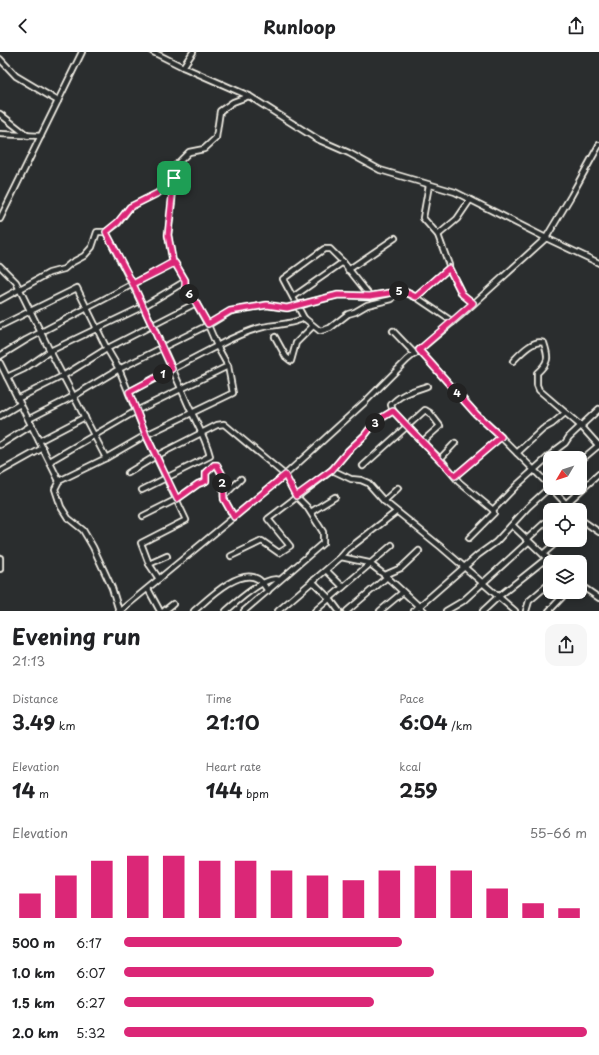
<!DOCTYPE html>
<meta charset="utf-8">
<style>
:root{--surface:#fff;--page:#f6f6f6;--text:#202124;--muted:#757577;--accent:#db2777}
body{margin:0;font-family:"Playpen Sans",sans-serif;background:var(--page);color:var(--text);height:100vh;display:flex;flex-direction:column;font-size:15px;white-space:nowrap}
*{box-sizing:border-box;margin:0}
p{font-size:13px;color:var(--muted)}
.icon{flex:none;width:22px;height:22px;fill:none;stroke:currentColor;stroke-width:2;stroke-linecap:round;stroke-linejoin:round}
.map{position:relative;height:559px;overflow:hidden}
.details{display:flex;flex-direction:column;background:var(--surface);flex:1}
.details>*{flex:none}
.needle{width:26px;rotate:231deg}
.buttons{position:absolute;left:543px;top:399px;display:grid;gap:8px}
.buttons a{display:grid;place-items:center;width:44px;height:44px;border-radius:8px;background:var(--surface);box-shadow:0 2px 6px #0003;font-size:20px}
.pin{position:absolute;display:grid;place-items:center;width:34px;height:34px;color:#fff;margin:-17px;border-radius:8px;box-shadow:0 2px 6px #0006}
.km{position:absolute;width:20px;height:20px;margin:-10px;border-radius:50%;background:#222;color:#fff;font-size:11px;line-height:20px;text-align:center}
.round{display:grid;place-items:center;flex:none;width:42px;height:42px;border-radius:12px;background:var(--page)}
.overview{display:flex;align-items:center;justify-content:space-between;height:68px;padding:0 12px}
h1{font-size:22px;font-weight:700;line-height:30px}
.figures{display:grid;grid-template-columns:repeat(3,1fr);gap:6px;height:68px;padding:4px 12px}
.figures div{display:grid;align-content:center}
.figures b{font-size:20px;font-weight:700}
.figures small{font-size:11px;font-weight:400}
.figures p{font-size:11px}
.chart{height:112px;padding:8px 12px}
.chart p{display:flex;justify-content:space-between}
.chart svg{width:100%;height:72px;margin-top:4px;stroke:var(--accent);stroke-width:6}
ul{padding:0 12px;list-style:none;font-size:13px}
li{display:grid;grid-template-columns:64px 48px 1fr;align-items:center;height:30px}
li i{height:10px;border-radius:5px;background:var(--accent)}
header{display:flex;justify-content:space-between;align-items:center;height:52px;padding:0 12px;background:var(--surface);font-size:18px;font-weight:700}
.map>svg:first-child{display:block}
</style>
<header><svg class="icon" aria-label="back" viewBox="0 0 24 24"><path d="M15 5l-7 7 7 7"/></svg>Runloop<svg class="icon" aria-label="share" viewBox="0 0 24 24"><path d="M12 15V3M7 8l5-5 5 5M5 13v7h14v-7"/></svg></header>
<div class="map">
<svg width="599" height="559" viewBox="0 0 599 559">
<rect width="100%" height="100%" fill="#2a2d2e"/>
<filter id="ink" filterUnits="userSpaceOnUse"><feTurbulence type="fractalNoise" baseFrequency=".025" numOctaves="2"/><feDisplacementMap in="SourceGraphic" scale="8" xChannelSelector="R" yChannelSelector="G"/><feConvolveMatrix kernelMatrix="1 2 1 2 8 2 1 2 1" color-interpolation-filters="sRGB"/></filter>
<g filter="url(#ink)">
<g fill="none" stroke-linecap="round" stroke-linejoin="round">
<defs>
<g id="minor">
<polyline points="0,7 16,24 58,49"/>
<polyline points="183,15 193,0"/>
<polyline points="0,62 28,84"/>
<polyline points="0,82 41,84"/>
<polyline points="599,93 571,144 546,186 599,211"/>
<polyline points="0,167 82,0"/>
<path d="M106,180C134,235 162,291 186,348C194,367 205,384 210,404L142,438"/>
<polyline points="438,183 457,167 470,148"/>
<polyline points="0,214 16,230 50,299 106,406 59,429 0,311"/>
<polyline points="449,216 462,242 473,251"/>
<polyline points="348,218 395,186"/>
<polyline points="293,245 343,210"/>
<polyline points="416,245 449,216 449,213 438,183 423,166 429,133"/>
<polyline points="0,248 49,221 64,217 71,211 84,204 92,195 97,180 106,180 118,171 130,155 158,141 174,126"/>
<polyline points="196,251 185,236 185,228 175,211 173,211 168,183 176,113 189,100 204,97 216,86 220,59 233,50 249,44"/>
<polyline points="304,266 283,227 324,197 330,197 343,210 370,244"/>
<polyline points="0,274 77,236 106,295 119,317 146,383 186,468 141,491 149,512 159,527"/>
<polyline points="393,279 415,302"/>
<polyline points="275,285 286,305 291,309 296,291 313,274"/>
<polyline points="419,298 476,362 501,385"/>
<polyline points="0,304 26,288 173,211"/>
<path d="M513,309C520,302 533,287 544,291C549,306 549,310 537,321V333L539,338L582,375L599,394"/>
<polyline points="7,325 24,317 50,299 144,254 184,230"/>
<path d="M427,334C413,339 400,342 391,353L393,359L419,387L443,410L459,430L493,458"/>
<polyline points="17,347 63,324 108,296 196,251 208,273 231,259 267,253 287,256 338,243 370,244 403,239 416,245 453,270"/>
<polyline points="0,364 20,352"/>
<polyline points="29,367 74,344 119,317 208,273 217,294 129,340"/>
<polyline points="39,389 85,365"/>
<polyline points="0,393 32,373"/>
<polyline points="517,401 543,377 552,372 565,361"/>
<polyline points="106,406 146,383 233,341 228,314"/>
<polyline points="440,407 455,391"/>
<path d="M50,409L136,359L228,314L217,294C232,286 246,279 263,275C277,272 291,273 304,266L320,279L330,276L348,262L355,260L367,253L392,247L394,243L400,241"/>
<polyline points="580,409 599,393"/>
<polyline points="363,414 425,358 430,361 440,374 422,390"/>
<polyline points="332,418 351,427 361,428 368,431 384,449 441,495 515,559"/>
<polyline points="0,420 43,396"/>
<polyline points="128,421 156,404 217,373 224,372 285,423 296,444 307,455 323,480 323,491 244,559"/>
<polyline points="455,424 501,385 550,434"/>
<polyline points="59,429 55,437 61,455 68,466 83,478 93,495 112,536 119,559"/>
<polyline points="551,436 572,458"/>
<polyline points="224,444 241,427"/>
<polyline points="384,449 398,436"/>
<polyline points="559,458 599,422"/>
<polyline points="311,460 335,445"/>
<polyline points="143,464 177,447 198,432 206,429 206,421 214,413 217,413 223,425 224,447 234,465"/>
<polyline points="580,467 599,480"/>
<polyline points="512,473 551,510"/>
<polyline points="469,486 494,461 493,458 516,434 557,397 565,391 569,385 599,357"/>
<polyline points="526,488 550,466"/>
<polyline points="543,502 559,488"/>
<polyline points="231,504 262,489 279,501 290,494 268,467 332,418 348,399 365,383 375,370 393,359"/>
<polyline points="341,505 347,498 396,460"/>
<polyline points="0,506 0,517"/>
<polyline points="149,512 167,504"/>
<polyline points="327,519 343,535"/>
<polyline points="385,523 401,516 419,499"/>
<polyline points="312,529 330,547 339,559"/>
<polyline points="580,533 599,546"/>
<polyline points="148,537 160,559"/>
<polyline points="120,559 285,423 365,350 407,308 460,264 546,186 455,140 380,118 349,101 317,87 249,44 183,15 153,0"/>
<polyline points="164,559 173,552"/>
<path d="M194,559C207,548 239,515 258,527C262,529 265,535 268,539"/>
<path d="M226,559C235,551 267,522 279,528"/>
<polyline points="278,559 341,505 369,511 387,525 424,559"/>
<polyline points="315,559 392,493"/>
<polyline points="347,559 387,525"/>
<polyline points="380,559 403,540"/>
<polyline points="414,559 478,503 496,490 528,455 550,435"/>
<polyline points="446,559 463,549 528,490"/>
<polyline points="483,559 498,545 547,506"/>
<polyline points="526,559 529,549 550,531"/>
<polyline points="549,559 567,540"/>
</g>
</defs>
<!-- minor casing -->
<use href="#minor" stroke="#f4f1e8" stroke-width="8"/>
<!-- minor -->
<use href="#minor" stroke="#2a2d2e" stroke-width="4.5"/>
</g>
</g>
<g fill="none" stroke-linecap="round" stroke-linejoin="round" filter="url(#ink)">
<defs>
<polyline id="route" points="174,126 168,183 173,210 133,232 172,317 129,340 146,383 177,447 198,432 206,429 206,421 214,413 217,413 223,424 224,447 234,465 285,423 296,444 332,418 348,399 365,383 375,370 393,359 455,424 501,385 476,362 419,298 473,251 462,242 449,216 416,245 403,239 370,244 338,243 287,256 267,253 230,259 208,272 196,251 185,236 185,228 175,211 133,232 106,180 118,170 130,155 158,141 174,126"/>
</defs>
<!-- route casing -->
<use href="#route" stroke="#fff" stroke-width="8"/>
<!-- route -->
<use href="#route" stroke="#db2777" stroke-width="5"/>
</g>
</svg>
<div class="buttons">
<a><svg class="needle" viewBox="-14 -14 28 28"><path d="M0-13l5 13h-10z" fill="#e53935"/><path d="M0 13l5-13h-10z" fill="#757577"/></svg></a>
<a><svg class="icon" aria-label="locate" viewBox="0 0 24 24"><circle cx="12" cy="12" r="6"/><path d="M12 2v4M12 18v4M2 12h4M18 12h4"/></svg></a>
<a><svg class="icon" aria-label="layers" viewBox="0 0 24 24"><path d="M12 4l9 5-9 5-9-5zM3 14l9 5 9-5"/></svg></a>
</div>
<div class="pin" style="left:174px;top:126px;background:#1e9e55"><svg class="icon" aria-label="arrive" viewBox="0 0 24 24"><path d="M6 21V4h12l-3 4 3 4H6"/></svg></div>
<b class="km" style="left:163px;top:322px">1</b>
<b class="km" style="left:222px;top:431px">2</b>
<b class="km" style="left:375px;top:371px">3</b>
<b class="km" style="left:457px;top:341px">4</b>
<b class="km" style="left:399px;top:239px">5</b>
<b class="km" style="left:189px;top:242px">6</b>
</div>
<section class="details">
<div class="overview"><div><h1>Evening run</h1><p>21:13</p></div><a class="round"><svg class="icon" aria-label="share" viewBox="0 0 24 24"><path d="M12 15V3M7 8l5-5 5 5M5 13v7h14v-7"/></svg></a></div>
<div class="figures">
<div><p>Distance</p><b>3.49<small> km</small></b></div>
<div><p>Time</p><b>21:10</b></div>
<div><p>Pace</p><b>6:04<small> /km</small></b></div>
</div>
<div class="figures">
<div><p>Elevation</p><b>14<small> m</small></b></div>
<div><p>Heart rate</p><b>144<small> bpm</small></b></div>
<div><p>kcal</p><b>259</b></div>
</div>
<div class="chart"><p><span>Elevation</span>55–66 m</p>
<svg viewBox="0 0 160 44" preserveAspectRatio="none"><path d="M5 44V29M15 44V18M25 44V9M35 44V6M45 44V6M55 44V9M65 44V9M75 44V15M85 44V18M95 44V21M105 44V15M115 44V12M125 44V15M135 44V26M145 44V35M155 44V38"/></svg>
</div>
<ul>
<li><b>500 m</b>6:17<i style="width:60%"></i></li>
<li><b>1.0 km</b>6:07<i style="width:67%"></i></li>
<li><b>1.5 km</b>6:27<i style="width:54%"></i></li>
<li><b>2.0 km</b>5:32<i style="width:100%"></i></li>
</ul>
</section>
